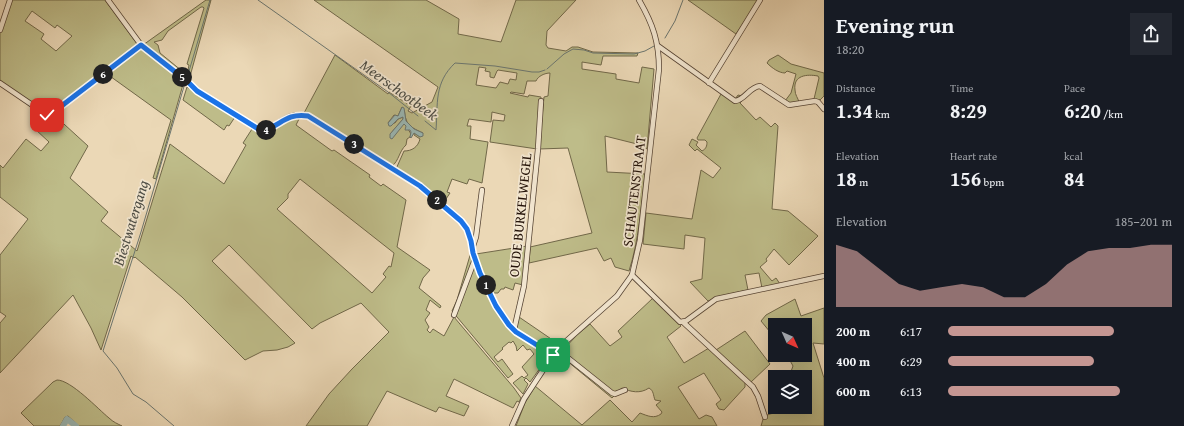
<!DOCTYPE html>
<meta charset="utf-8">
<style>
:root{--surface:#171b24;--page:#242831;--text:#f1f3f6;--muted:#9ea1a6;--accent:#c59692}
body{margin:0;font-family:"Gentium Book Plus",serif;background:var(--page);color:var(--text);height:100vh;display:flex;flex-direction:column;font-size:15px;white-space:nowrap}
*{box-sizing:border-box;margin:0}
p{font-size:13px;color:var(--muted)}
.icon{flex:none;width:22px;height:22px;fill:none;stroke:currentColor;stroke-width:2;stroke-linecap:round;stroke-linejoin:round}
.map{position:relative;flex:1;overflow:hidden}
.sheet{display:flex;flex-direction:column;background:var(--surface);width:360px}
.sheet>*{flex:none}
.needle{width:26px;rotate:135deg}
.buttons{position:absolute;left:768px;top:318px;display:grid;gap:8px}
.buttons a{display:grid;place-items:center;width:44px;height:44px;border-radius:0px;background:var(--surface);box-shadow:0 4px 16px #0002;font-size:20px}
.pin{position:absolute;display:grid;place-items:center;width:34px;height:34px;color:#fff;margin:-17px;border-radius:8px;box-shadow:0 2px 6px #0006}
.km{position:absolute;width:20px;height:20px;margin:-10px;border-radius:50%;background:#222;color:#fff;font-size:11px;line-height:20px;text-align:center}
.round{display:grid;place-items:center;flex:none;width:42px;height:42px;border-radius:0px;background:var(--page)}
.summary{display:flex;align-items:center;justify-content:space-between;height:68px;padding:0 12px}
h1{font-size:22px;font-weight:600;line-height:30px}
.figures{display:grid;grid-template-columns:repeat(3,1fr);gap:6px;height:68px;padding:4px 12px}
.figures div{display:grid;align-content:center}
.figures b{font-size:20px;font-weight:600}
.figures small{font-size:11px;font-weight:400}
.figures p{font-size:11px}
.chart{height:112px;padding:8px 12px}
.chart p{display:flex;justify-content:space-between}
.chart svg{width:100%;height:72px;margin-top:4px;fill:var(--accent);opacity:.7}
ul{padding:0 12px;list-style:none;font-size:13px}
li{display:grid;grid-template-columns:64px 48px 1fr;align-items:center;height:30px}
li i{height:10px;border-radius:5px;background:var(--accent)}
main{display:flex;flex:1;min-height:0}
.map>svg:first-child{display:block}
</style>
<main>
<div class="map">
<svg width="824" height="426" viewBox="0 0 824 426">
<rect width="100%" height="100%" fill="#ebd8b6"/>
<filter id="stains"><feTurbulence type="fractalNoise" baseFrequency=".005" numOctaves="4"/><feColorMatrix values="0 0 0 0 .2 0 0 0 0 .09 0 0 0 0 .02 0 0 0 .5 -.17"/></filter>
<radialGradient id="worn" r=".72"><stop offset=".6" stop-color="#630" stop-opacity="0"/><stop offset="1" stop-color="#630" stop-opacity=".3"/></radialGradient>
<!-- green -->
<g fill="#bebc89" stroke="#716849" fill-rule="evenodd">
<path d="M12,0H105L138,45L53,110L47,113L0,82V33ZM32,11L55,28L57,25L72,36L56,51L41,39L44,34L25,21Z"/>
<path d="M206,0H211L189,80L186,78L143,45ZM201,7H203L204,8L187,64L189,65L188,70L183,68L182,71L160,53L158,45L154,42L162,40L168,31Z"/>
<path d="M314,0H426L459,19L458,34L501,42L516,0H576L547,31L546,45L548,48L566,51L572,47H578L593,52L638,53L637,56H603L601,65L582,62V69L616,74V79L639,83L642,67L654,69L647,149L641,145L605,136L607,172L645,174C641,207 639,240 629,271L615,267L611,258L604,261L597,248L529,263L530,247L592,233L568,148L539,149L544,97L548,96L550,73C545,73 538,76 536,81H527L524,94L511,92L510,93L528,97L529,95L541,97L537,149L490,142L493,120L504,121L505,115L492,112L491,122L469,119L467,126H471L470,139L488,142L482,183L469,179L467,184L452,179L447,192L450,193L444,202L453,210L452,212L396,169L404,151C412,151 418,147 420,139L414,135V133L420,137L423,133C417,130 408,127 406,119C404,114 406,112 402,107L398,116L394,115L388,123H395L398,119L403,117V119L392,132V138L403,124H405L411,134L410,137L407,139L406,145C399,151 399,161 392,166L307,114L304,113L335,55L388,94L389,92L411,106L408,111L412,113L432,102L438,87ZM479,67L486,68L485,71L490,72V77L494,78L497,71L498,70L517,73L516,80L510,79L508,84L500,82L496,88L476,85Z"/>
<polygon points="688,0 759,0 736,34"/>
<polygon points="140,48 142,48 184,81 156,179 153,178 171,120 107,74"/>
<path d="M778,55L791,64L824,73V96L820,100L814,99L819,78L818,76C807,74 793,75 795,90C795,95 798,98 799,102L791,104L785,101L791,93L796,74L787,71L785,73C779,73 772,68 767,63L769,60Z"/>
<polygon points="187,87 235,117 229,126 227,125 224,130 183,100"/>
<path d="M725,93L735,99L738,95L742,96L744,99L740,103L756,120L760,117L771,127L775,123L778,126L772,209L788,211L818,236L789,265L774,249L766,259L767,261L760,267L772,281L776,278L780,284L762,288L759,273L745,275L748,290L725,295L708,301L690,282L702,279L705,238L685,235L684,249L643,244L646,213L692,219L701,170L713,178L721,168L697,149L695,151L689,145L692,139L698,142L696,145L702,151C706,149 707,146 707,142L705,140H698L697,138L721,94L723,95Z"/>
<path d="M53,114L88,146L70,178L108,212L101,221L137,251L170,144L224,184L246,145L243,143L252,129L263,136C270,129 290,116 300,117L296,125L332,151L334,150L370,175L369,177L381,186L383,184L406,200L397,247L430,270L423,278L419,288L441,306L440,308L430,300L426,310L430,313L425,320L429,327L427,330L430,333L433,329L444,336L454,317L514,388L521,398L519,402L517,401L513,408L454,379L446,396L469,406L464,416L439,407L436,412L387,391L367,426H306L329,394L352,369L389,332L361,303L320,323L312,329L229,245L212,261L295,343L288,347L277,350L263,351L245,360L182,297L135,257L134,258L131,256L101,350L91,328L73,295L0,373V323L6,316L0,312V255L28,219L0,197V165L3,168L26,139L41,151L49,142L35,129ZM300,179L394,253L391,267L389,266L383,274L386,277L372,293L277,209L288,198V194Z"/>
<polygon points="527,246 523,285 515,283 513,290 505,287 504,289 501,289 498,293 489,293 514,332 519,317 560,345 546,360 530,382 526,378 524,380 528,384 523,394 513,383 522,376 524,378 528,375 522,367 534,354 530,349 527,350 523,345 517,351 516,346 513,341 511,343 509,342 502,348 503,349 494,357 498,362 502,359 513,374 508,378 452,311 457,300 471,252 476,252 476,254"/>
<path d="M653,298L681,326L667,337L684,363L709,348L745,382V387L724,410L719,409L716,404L721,400L704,373L678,387L699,419L706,415L712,417L717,426H516L525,403L535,386L582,425L610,400L632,422L640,413C648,416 654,419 661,414L662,412L656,405L661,401L655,400C653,395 654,391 649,388C640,394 631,392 622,388L616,393H613L562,351L577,335L590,324L610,346L622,337L618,331Z"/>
<polygon points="795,299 801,316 824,308 824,344 813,343 824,378 824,426 761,426 764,416 783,410 783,407 805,407 805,377 789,377 793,366 787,355 805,355 805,325 775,325 775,338 761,321 766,315"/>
<polygon points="745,331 770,364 750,383 716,350"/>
<polygon points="560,352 614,396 612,398 561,356 557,360 555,358"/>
<path d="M57,380C71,380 98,409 109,418C113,422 118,424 122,426H79L68,416L65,417L60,426H34L21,413L53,382Z"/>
</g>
<!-- water -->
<polygon fill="#9ab8b5" stroke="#6b7670" points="402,107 404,108 406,121 414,129 423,133 423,136 420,137 414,133 411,138 410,137 411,132 410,130 405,130 406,126 404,124 392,139 390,138 390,134 403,119 403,117 398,119 391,126 389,126 388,123 395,115 398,116"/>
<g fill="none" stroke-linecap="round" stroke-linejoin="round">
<!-- stream -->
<g stroke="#6b7670" stroke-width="1">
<polyline points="258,0 388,92 418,116"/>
<polyline points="665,38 675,21 683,0"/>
<polyline points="547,69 564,54 573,49 584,50 593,53 634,54 645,51 654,46"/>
<polyline points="187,78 210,0"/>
<path d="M425,121L436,130C438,103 434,83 455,63L495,66L532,72H539L545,70"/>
<polyline points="174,426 146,402 133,394 117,368 103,351 141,232 185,83"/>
</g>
<!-- river -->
<polyline stroke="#9ab8b5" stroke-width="6" points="63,426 67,419 76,426"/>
<defs>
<g id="minor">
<path d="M108,0L141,45L188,82L197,91L254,127C271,135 277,120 292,116C297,114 302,115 308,116L420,185L461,221L467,229L471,241L473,253L480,273L496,306L509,325L516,332L553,355"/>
<polyline points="0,30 10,0"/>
<path d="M658,46L735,101C745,100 749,87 760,86L789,105L815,101L818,102L824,109"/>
<polyline points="0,83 47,115 51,114 141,45"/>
<polyline points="709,83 760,0"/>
<polyline points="473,246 476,237 482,190"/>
<polyline points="632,275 680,322 686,321 716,299 824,276"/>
<polyline points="454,315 475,259"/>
<polyline points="683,322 753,387 758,396 765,417"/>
<polyline points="514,330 524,286 538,149 541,101"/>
<polyline points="558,350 612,393 615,394 625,390"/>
<path d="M512,426L524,399L553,355L563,344L617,296L632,275L640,240L659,69C659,42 653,24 639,0"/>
</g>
</defs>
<!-- minor casing -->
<use href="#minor" stroke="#564434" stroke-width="6"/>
<!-- minor -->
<use href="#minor" stroke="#f2e6d0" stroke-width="4.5"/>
</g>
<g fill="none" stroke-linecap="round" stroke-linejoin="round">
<defs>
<path id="route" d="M47,115L51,114L141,45L188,82L197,91L260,130C278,130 284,112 308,116L420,186L461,221L467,229L471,241L473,253L480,273L496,306L509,325L516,332L553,355"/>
</defs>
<!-- route casing -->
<use href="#route" stroke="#fff" stroke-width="8"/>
<!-- route -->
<use href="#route" stroke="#1a73e8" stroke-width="5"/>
</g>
<g text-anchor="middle" stroke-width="3.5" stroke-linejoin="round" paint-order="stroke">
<!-- street labels -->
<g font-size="14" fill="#241309" stroke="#f2e6d0">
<text transform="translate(634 191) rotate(-83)" y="5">SCHAUTENSTRAAT</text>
<text transform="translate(520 215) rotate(-84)" y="5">OUDE BURKELWEGEL</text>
</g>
<!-- water labels -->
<g font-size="15" font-style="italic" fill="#4d4d45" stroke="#f2e6d0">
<text transform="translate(399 90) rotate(36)" y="5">Meerschootbeek</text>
<text transform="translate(131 223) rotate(-73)" y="5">Biestwatergang</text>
</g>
</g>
<rect width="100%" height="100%" filter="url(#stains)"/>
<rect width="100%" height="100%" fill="url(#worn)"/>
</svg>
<div class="buttons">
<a><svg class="needle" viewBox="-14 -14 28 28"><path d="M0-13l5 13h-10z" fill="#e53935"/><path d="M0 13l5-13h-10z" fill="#9ea1a6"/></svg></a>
<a><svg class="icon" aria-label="layers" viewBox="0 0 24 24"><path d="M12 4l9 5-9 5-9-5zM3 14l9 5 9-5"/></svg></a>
</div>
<div class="pin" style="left:553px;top:355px;background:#1e9e55"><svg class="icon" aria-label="arrive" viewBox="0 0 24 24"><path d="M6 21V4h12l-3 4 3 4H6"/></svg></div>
<div class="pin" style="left:47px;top:115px;background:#d93025"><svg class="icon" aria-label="check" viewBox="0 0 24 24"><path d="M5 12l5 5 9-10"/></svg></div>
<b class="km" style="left:486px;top:285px">1</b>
<b class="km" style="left:437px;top:200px">2</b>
<b class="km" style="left:354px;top:144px">3</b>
<b class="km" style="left:266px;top:130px">4</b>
<b class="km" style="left:182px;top:77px">5</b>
<b class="km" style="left:103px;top:74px">6</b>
</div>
<section class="sheet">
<div class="summary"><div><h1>Evening run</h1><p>18:20</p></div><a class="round"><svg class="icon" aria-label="share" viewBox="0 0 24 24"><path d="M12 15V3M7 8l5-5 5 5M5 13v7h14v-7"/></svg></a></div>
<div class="figures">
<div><p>Distance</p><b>1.34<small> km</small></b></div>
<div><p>Time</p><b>8:29</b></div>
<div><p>Pace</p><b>6:20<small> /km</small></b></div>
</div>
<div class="figures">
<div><p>Elevation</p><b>18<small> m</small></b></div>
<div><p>Heart rate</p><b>156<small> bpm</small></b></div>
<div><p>kcal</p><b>84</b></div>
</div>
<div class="chart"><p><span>Elevation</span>185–201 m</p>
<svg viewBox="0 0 160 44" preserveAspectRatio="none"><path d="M0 44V6L10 10L20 20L30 30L40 34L50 32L60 30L70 32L80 38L90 38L100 30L110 18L120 10L130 8L140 8L150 6L160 6V44z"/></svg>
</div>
<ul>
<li><b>200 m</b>6:17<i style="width:74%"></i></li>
<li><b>400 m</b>6:29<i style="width:65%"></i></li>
<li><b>600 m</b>6:13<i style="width:77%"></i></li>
</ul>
</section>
</main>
